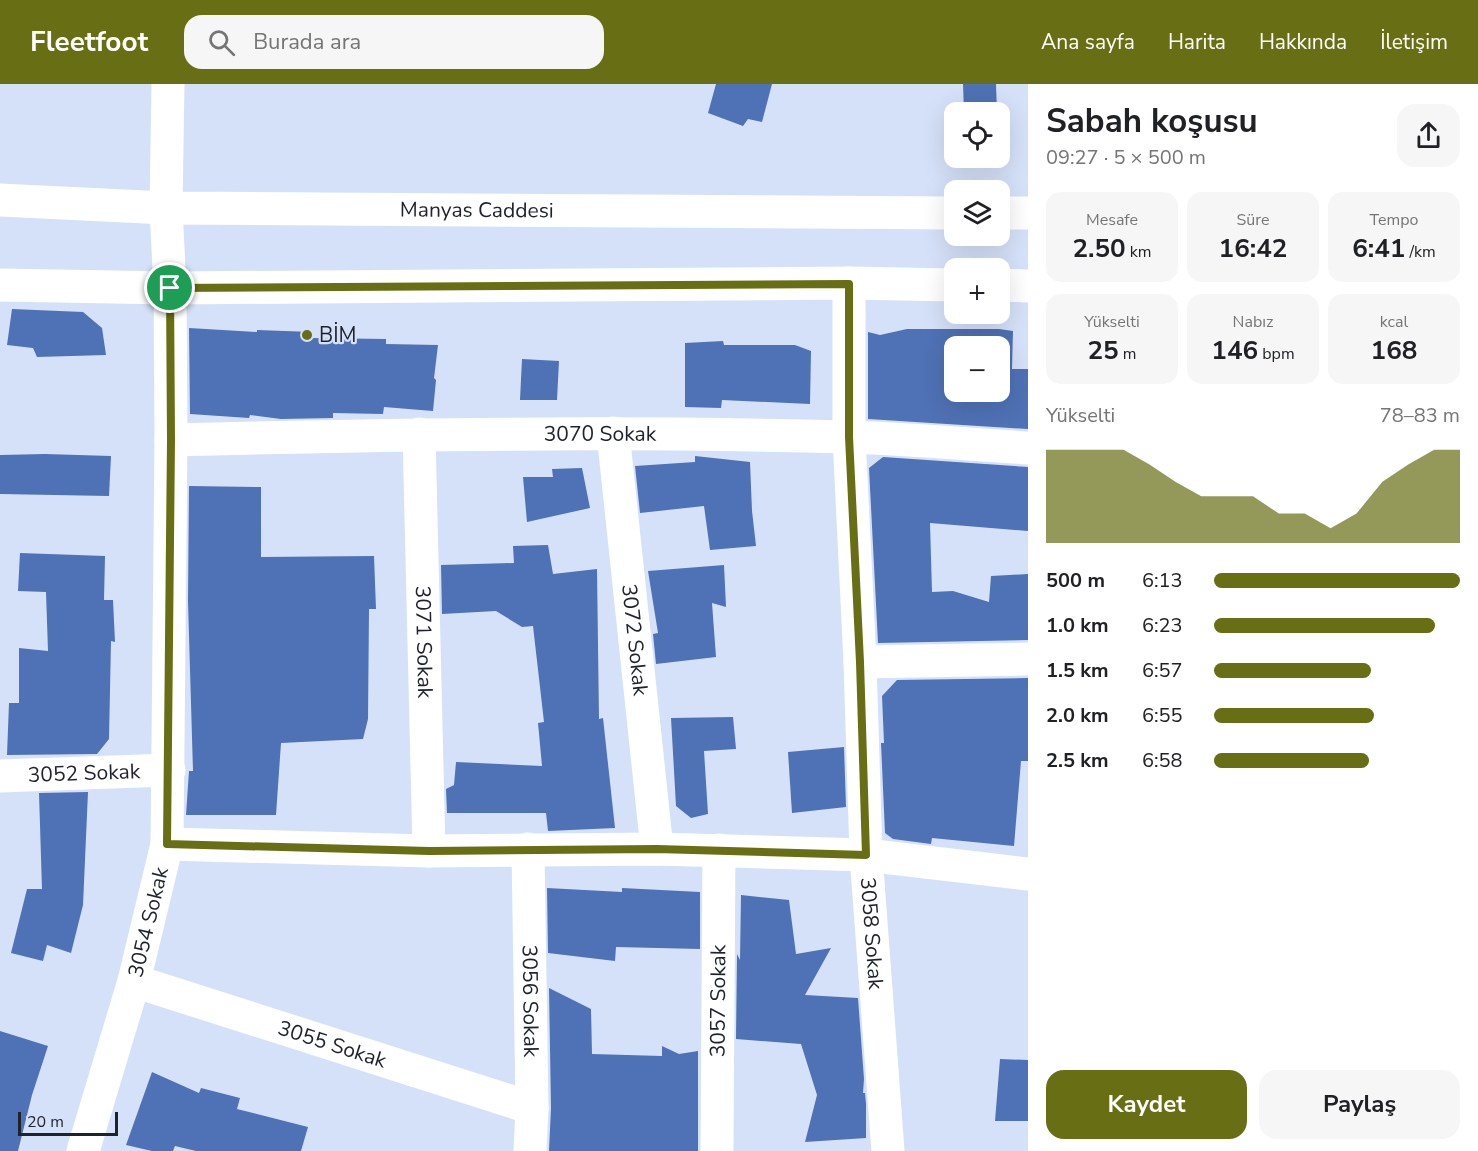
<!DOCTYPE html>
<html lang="tr">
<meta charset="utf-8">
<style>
:root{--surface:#fff;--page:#f6f6f6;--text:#202124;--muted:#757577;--accent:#686e13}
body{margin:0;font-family:"Nunito Sans",sans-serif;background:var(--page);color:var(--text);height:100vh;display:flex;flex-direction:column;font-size:22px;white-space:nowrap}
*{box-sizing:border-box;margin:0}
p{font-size:20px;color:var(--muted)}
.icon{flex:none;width:33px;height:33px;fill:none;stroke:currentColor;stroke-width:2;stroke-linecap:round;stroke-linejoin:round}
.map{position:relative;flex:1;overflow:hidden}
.side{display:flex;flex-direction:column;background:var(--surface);width:450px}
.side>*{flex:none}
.fabs{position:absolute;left:944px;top:18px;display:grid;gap:12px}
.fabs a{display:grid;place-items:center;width:66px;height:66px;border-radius:12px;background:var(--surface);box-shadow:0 6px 24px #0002;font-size:30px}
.scale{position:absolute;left:18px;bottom:15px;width:100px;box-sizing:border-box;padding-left:6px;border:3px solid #1e232b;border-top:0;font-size:16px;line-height:21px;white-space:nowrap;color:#1e232b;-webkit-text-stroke:4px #d5e1f8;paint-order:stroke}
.pin{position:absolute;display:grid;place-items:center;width:51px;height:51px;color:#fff;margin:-26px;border:3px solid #fff;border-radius:50%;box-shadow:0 2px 6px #0007}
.round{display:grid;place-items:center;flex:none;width:63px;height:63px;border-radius:18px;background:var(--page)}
.head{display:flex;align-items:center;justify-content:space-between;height:102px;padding:0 18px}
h1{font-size:33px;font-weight:700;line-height:45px}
.metrics{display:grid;grid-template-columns:repeat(3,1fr);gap:9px;height:102px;padding:6px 18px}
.metrics div{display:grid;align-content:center;border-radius:15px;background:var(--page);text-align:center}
.metrics b{font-size:26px;font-weight:700}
.metrics small{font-size:16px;font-weight:400}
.metrics p{font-size:16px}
.chart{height:168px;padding:12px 18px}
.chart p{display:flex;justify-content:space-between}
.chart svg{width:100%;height:108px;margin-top:6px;fill:var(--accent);opacity:.7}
.primary-button{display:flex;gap:12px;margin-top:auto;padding:12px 18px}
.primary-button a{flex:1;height:69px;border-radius:18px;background:var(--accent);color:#fff;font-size:24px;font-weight:700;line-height:69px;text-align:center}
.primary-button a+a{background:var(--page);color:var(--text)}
ul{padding:0 18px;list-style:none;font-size:20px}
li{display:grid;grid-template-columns:96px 72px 1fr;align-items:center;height:45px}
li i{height:15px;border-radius:8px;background:var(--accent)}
header{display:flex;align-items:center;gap:36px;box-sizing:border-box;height:84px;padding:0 30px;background:var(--accent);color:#fff}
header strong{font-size:28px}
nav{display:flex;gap:33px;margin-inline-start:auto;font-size:21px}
.search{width:420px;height:54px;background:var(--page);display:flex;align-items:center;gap:15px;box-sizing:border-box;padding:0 21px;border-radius:18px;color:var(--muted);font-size:22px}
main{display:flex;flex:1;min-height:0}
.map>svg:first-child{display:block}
</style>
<header>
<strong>Fleetfoot</strong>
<div class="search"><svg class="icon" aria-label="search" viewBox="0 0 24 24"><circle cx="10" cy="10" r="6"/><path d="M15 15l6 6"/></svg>Burada ara</div>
<nav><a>Ana sayfa</a><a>Harita</a><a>Hakkında</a><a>İletişim</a></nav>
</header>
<main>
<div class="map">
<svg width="1028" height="1067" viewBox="0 0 1028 1067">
<rect width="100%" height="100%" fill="#d5e1f8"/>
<!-- building -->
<g fill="#4f71b5" fill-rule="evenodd">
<polygon points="716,0 772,0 762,38 748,35 743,42 708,29"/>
<polygon points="963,0 996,0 997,28 964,28"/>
<polygon points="12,225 83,228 102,244 106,271 37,273 33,264 7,261"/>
<polygon points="189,244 257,248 257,246 312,248 312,254 386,255 386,260 438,261 434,294 436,296 433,327 384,323 383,330 333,329 333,334 281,335 250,331 249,334 190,330"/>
<path d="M907,245H999L1013,247L1012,285H1028V345L868,335V248L880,251ZM954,262H999V308H954Z"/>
<polygon points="723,257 724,261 795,261 811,267 810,320 722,316 721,324 685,323 685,259"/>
<polygon points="522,275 559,277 557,316 520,316"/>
<polygon points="45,370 111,372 109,412 0,410 0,371"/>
<polygon points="695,372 750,378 752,427 756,462 710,466 704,422 640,429 635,382 695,378"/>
<polygon points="883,373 1028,383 1028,447 930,439 932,508 953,507 989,518 991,492 1028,490 1028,556 878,559 869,384"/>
<polygon points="582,384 590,424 527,438 523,393 553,393 552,385"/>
<polygon points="189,402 261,403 261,473 374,472 376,525 369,525 368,635 363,655 281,659 276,731 186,731 189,687 193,687 188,517"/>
<polygon points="548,461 553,490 597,485 599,635 603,634 615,744 548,747 546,729 447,729 446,705 454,701 456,678 542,682 538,639 544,638 533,542 522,543 496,527 442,530 441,481 514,479 513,462"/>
<polygon points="20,469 105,472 104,516 113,516 115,558 111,557 109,655 97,670 7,671 9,619 19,619 19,564 48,567 46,508 18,507"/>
<polygon points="724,481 726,523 712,519 716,573 656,580 653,550 658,549 648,487"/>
<polygon points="1028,594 1028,677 1021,677 1014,762 932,754 931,760 893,755 885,749 881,659 884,659 882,612 897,596"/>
<polygon points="733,633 736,665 704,667 708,730 691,734 676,722 671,634"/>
<polygon points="844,663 846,723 792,729 788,668"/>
<polygon points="88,708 83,821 71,869 47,861 43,877 11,869 27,805 42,805 39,709"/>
<polygon points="547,804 622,808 622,804 700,808 700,865 616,863 615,877 548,869"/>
<polygon points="741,811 789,816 796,870 831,864 805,911 858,914 864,995 863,1009 865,1009 866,1020 866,1054 805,1058 817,1011 801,960 736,955 737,870 740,876"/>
<polygon points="549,904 591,925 592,970 662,972 662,962 679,970 698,967 698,1067 549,1067 551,1024"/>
<polygon points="0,947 48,962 32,1011 18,1067 0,1067"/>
<polygon points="1000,975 1028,976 1028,1037 995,1037"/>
<polygon points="152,988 199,1009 201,1004 240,1014 237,1025 308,1043 301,1067 196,1067 175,1062 173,1067 152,1067 126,1061"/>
</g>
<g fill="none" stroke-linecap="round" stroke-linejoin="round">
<!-- minor -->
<g stroke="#fff" stroke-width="33">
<path id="s1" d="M849,199V353L860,578L866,771L888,1067"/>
<path id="s2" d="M613,349L657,765"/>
<path id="s3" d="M419,350L429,767"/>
<path id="s4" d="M171,356C396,350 622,347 847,353C907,355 968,360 1028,364"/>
<polyline points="860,578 1028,575"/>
<path id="s5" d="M0,692L169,686"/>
<polyline points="167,760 429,767 657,765 866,771 1028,790"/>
<path id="s6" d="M528,765L532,1024L530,1067"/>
<path id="s7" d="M134,897L532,1024"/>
<path id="s8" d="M83,1067L134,897L167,760L171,356L170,204L166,124L168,0"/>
<path id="s9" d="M717,1067L719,766"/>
</g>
<!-- secondary -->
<g stroke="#fff" stroke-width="33">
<path id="s10" d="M0,116L166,124L954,129"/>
<polyline points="999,129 1028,129"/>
<polyline points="0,201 170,204 849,199 954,201"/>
<polyline points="999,201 1028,202"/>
</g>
</g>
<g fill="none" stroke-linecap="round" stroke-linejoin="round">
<defs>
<polygon id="route" points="849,200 849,353 860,578 866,771 657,765 429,767 167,760 171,356 170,204"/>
</defs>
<!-- route casing -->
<use href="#route" stroke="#fff" stroke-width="12"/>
<!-- route -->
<use href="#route" stroke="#686e13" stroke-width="8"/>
</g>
<!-- markers -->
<circle fill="#686e13" stroke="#d5e1f8" stroke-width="2" cx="307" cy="251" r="6"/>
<g text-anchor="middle" stroke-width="4.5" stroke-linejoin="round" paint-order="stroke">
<!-- street labels -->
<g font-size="21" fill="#1e232b" stroke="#d5e1f8">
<text dy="7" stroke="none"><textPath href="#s10" startOffset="477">Manyas Caddesi</textPath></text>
<text dy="7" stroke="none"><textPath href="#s4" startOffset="429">3070 Sokak</textPath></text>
<text dy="7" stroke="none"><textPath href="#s2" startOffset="208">3072 Sokak</textPath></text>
<text dy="7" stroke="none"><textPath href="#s3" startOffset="208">3071 Sokak</textPath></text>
<text dy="7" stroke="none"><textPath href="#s5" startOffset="84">3052 Sokak</textPath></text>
<text dy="7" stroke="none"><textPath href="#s8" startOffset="238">3054 Sokak</textPath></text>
<text dy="7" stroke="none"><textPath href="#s1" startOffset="651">3058 Sokak</textPath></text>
<text dy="7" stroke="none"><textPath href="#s6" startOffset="152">3056 Sokak</textPath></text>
<text dy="7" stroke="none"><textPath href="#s9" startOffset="150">3057 Sokak</textPath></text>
<text dy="7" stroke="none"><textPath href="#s7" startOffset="208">3055 Sokak</textPath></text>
</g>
<!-- poi labels -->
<g font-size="21" fill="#1e232b" stroke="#d5e1f8" text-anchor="start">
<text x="319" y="258">BİM</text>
</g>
</g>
</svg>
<div class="fabs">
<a><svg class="icon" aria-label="locate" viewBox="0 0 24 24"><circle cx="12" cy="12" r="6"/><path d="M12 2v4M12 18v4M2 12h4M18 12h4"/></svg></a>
<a><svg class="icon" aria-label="layers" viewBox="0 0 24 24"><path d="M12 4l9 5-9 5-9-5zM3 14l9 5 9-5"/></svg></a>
<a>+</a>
<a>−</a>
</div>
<div class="scale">20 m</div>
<div class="pin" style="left:170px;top:204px;background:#1e9e55"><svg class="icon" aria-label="arrive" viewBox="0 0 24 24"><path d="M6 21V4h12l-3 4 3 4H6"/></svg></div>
</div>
<section class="side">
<div class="head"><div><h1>Sabah koşusu</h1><p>09:27 · 5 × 500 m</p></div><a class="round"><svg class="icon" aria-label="share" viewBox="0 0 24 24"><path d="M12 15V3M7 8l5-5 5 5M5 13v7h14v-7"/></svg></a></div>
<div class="metrics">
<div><p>Mesafe</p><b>2.50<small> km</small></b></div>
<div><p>Süre</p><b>16:42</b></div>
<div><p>Tempo</p><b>6:41<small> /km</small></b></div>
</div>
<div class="metrics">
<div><p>Yükselti</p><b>25<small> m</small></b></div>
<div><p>Nabız</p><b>146<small> bpm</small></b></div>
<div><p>kcal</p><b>168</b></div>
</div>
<div class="chart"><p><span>Yükselti</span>78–83 m</p>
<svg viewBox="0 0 160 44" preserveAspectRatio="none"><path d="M0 44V6L10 6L20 6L30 6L40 12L50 19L60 25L70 25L80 25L90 32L100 32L110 38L120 32L130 19L140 12L150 6L160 6V44z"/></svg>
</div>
<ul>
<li><b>500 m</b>6:13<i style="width:100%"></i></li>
<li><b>1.0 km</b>6:23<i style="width:90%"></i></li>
<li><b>1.5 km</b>6:57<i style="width:64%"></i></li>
<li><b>2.0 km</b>6:55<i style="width:65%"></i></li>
<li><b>2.5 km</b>6:58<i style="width:63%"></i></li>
</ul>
<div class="primary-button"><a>Kaydet</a><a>Paylaş</a></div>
</section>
</main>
